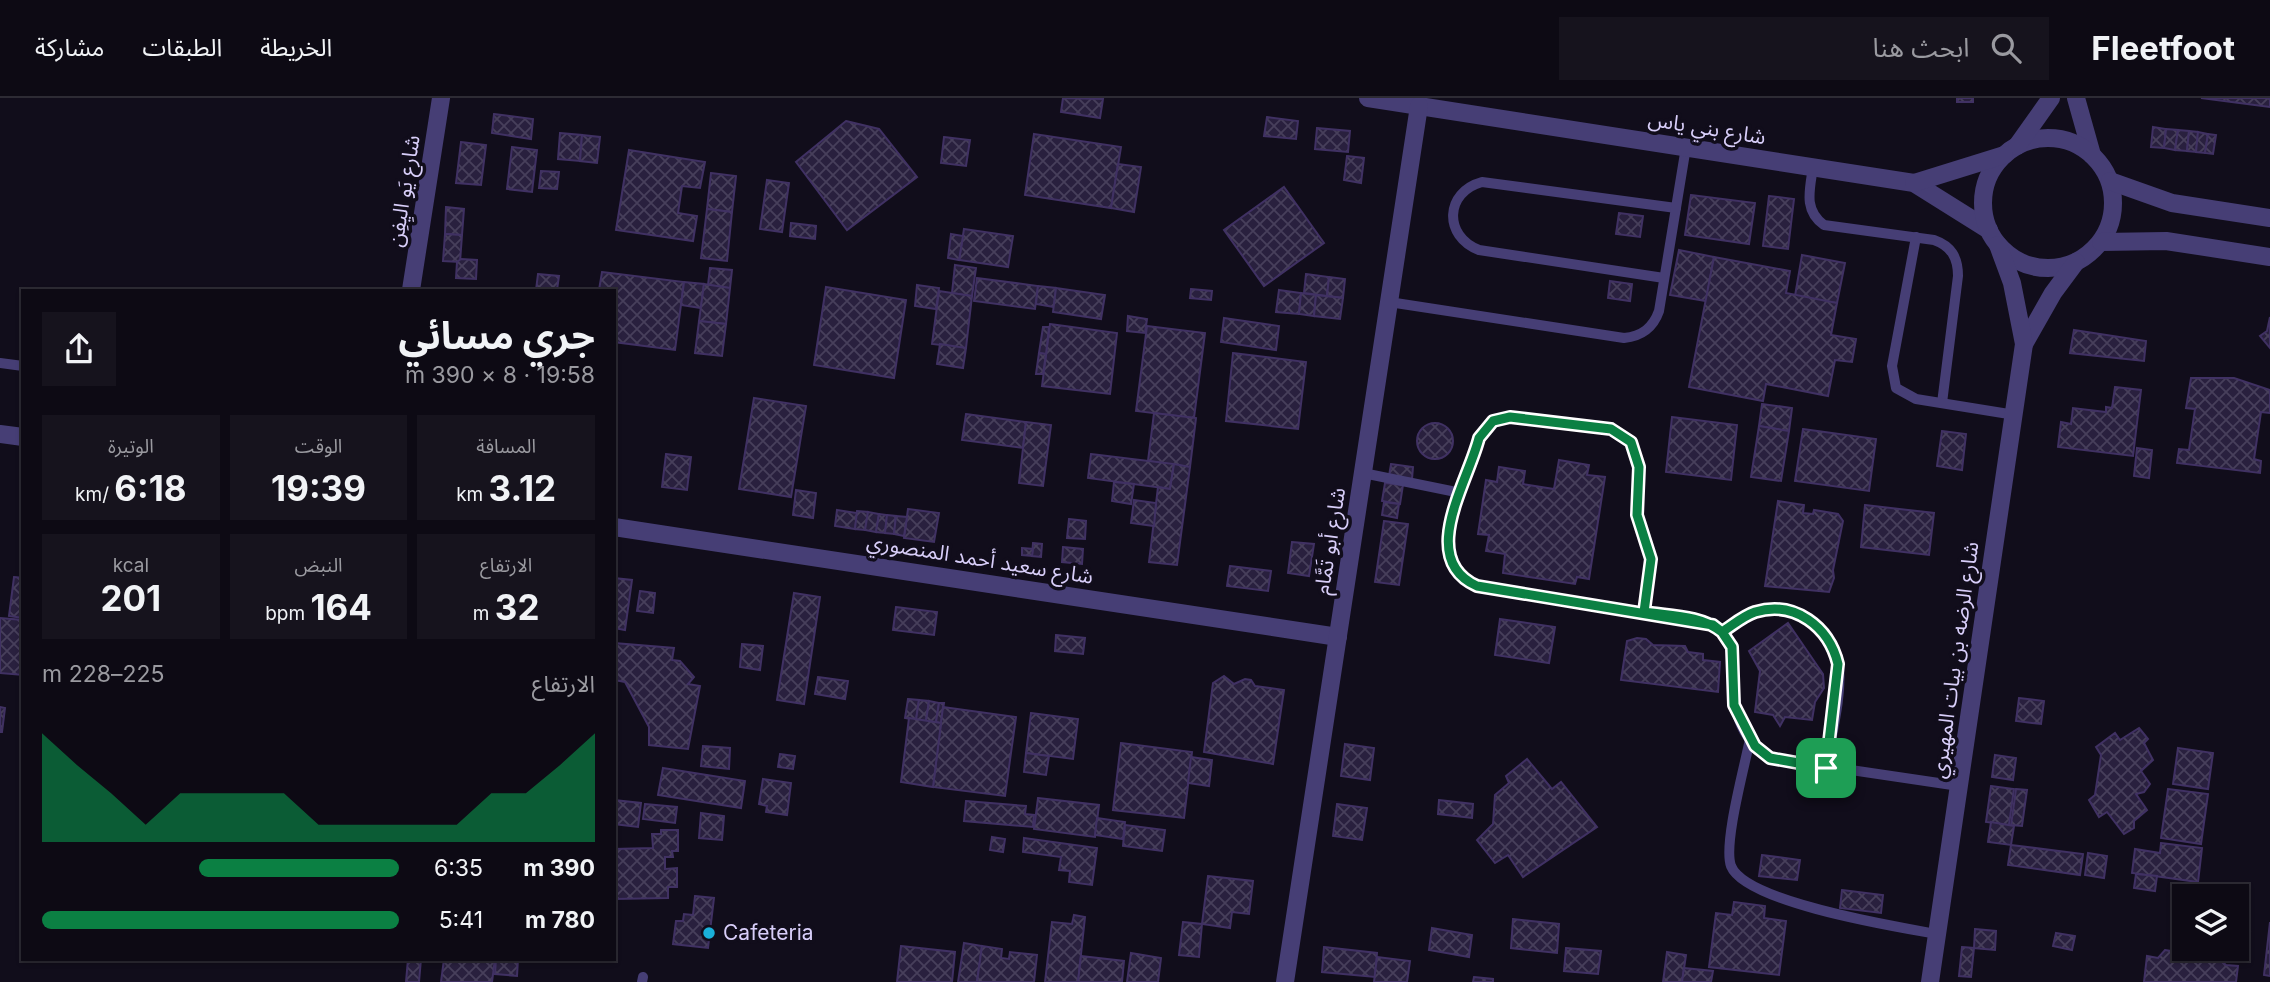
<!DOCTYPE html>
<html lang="ar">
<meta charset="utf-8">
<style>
:root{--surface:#0d0a14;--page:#16131d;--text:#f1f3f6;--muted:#9a9aa0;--line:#2d2b34;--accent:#0b8043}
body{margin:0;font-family:Inter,"Noto Sans Arabic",sans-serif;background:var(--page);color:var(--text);direction:rtl;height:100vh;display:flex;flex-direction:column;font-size:26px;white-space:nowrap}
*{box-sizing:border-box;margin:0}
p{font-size:23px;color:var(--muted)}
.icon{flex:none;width:38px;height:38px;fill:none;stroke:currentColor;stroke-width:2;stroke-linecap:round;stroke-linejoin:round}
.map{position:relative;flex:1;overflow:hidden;direction:ltr}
.side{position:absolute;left:21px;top:191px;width:595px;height:672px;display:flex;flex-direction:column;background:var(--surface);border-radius:0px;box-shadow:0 2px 5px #0004,0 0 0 2px var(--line);direction:rtl}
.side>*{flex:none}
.tools{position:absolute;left:2172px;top:786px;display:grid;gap:14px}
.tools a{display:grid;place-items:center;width:77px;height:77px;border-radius:0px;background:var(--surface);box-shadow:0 2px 5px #0004,0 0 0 2px var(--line);font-size:35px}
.pin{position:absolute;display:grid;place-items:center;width:60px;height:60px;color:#fff;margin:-30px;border-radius:14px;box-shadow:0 4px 10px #0006}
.round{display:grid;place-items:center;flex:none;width:74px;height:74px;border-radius:0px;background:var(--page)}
.overview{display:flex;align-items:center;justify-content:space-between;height:119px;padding:0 21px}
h1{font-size:38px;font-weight:700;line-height:52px}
.metrics{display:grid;grid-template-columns:repeat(3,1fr);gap:10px;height:119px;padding:7px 21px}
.metrics div{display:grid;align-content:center;border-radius:0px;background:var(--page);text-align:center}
.metrics b{font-size:35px;font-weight:700}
.metrics small{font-size:19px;font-weight:400}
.metrics p{font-size:19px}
.chart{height:196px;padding:14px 21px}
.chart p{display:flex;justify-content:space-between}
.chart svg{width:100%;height:126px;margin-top:7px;fill:var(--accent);opacity:.7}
ul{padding:0 21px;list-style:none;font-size:23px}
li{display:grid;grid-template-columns:112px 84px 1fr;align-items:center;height:52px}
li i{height:18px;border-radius:9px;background:var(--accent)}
header{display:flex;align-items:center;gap:42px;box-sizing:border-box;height:98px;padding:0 35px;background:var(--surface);border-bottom:2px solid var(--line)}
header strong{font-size:33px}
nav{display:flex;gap:38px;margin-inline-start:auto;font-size:24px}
.search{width:490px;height:63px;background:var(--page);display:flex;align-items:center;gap:18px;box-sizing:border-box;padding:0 24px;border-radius:0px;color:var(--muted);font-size:26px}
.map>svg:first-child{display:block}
</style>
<header>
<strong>Fleetfoot</strong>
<div class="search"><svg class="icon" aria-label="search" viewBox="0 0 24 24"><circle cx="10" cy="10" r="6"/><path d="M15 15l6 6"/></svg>ابحث هنا</div>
<nav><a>الخريطة</a><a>الطبقات</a><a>مشاركة</a></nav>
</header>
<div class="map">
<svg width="2270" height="884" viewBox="0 0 2270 884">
<defs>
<pattern id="building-cross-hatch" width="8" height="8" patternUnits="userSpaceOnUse" patternTransform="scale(1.75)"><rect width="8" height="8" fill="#29203e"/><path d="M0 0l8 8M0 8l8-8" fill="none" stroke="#473f5b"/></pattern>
</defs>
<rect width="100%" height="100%" fill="#110d1b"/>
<!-- building -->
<g fill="url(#building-cross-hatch)" stroke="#403163" stroke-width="2">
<polygon points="1063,0 1103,1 1100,20 1061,14"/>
<rect x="1957" y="0" width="16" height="4"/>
<polygon points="2201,0 2270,0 2270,9"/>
<polygon points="494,16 533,21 531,41 492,35"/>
<polygon points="1267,19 1298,23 1296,41 1264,38"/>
<polygon points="846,23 879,31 917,79 847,132 796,64"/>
<polygon points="2153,29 2166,31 2164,50 2151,49"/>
<polygon points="1317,30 1350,33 1348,54 1315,51"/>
<polygon points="2166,31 2178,32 2175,52 2164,50"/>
<polygon points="2178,32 2189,33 2187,53 2175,52"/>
<polygon points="2189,33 2198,34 2196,54 2187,53"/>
<polygon points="2198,34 2208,36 2205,55 2196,54"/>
<polygon points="560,35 582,37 580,63 558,61"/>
<polygon points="1034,36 1121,49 1111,110 1025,97"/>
<polygon points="2208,36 2216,37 2213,56 2205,55"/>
<polygon points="582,37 600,39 597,65 580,63"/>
<polygon points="944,39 970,42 966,68 941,65"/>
<polygon points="461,44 486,47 481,87 456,85"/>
<polygon points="512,49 537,52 532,94 507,91"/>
<polygon points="629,52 705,64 700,90 682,88 678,115 697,118 693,143 616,132"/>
<polygon points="1347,58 1364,60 1361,85 1344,82"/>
<polygon points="1118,66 1141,69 1134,114 1111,110"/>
<polygon points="541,73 559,74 557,91 539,90"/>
<polygon points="711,75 736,78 732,114 707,111"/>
<polygon points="767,82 789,85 782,134 760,131"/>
<polygon points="1284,89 1324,145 1264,188 1224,132"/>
<polygon points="1691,97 1755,105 1749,146 1685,137"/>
<polygon points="1769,98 1794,101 1788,151 1763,148"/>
<polygon points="446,109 464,111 462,137 445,136"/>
<polygon points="707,111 732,114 727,163 701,160"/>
<polygon points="1619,115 1643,118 1640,139 1616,136"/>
<polygon points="791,125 816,128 815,141 790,138"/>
<polygon points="964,131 1013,138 1008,169 959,162"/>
<polygon points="445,136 462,137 460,164 443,163"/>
<polygon points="951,136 963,138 959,162 948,160"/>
<polygon points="1679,152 1714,159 1706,203 1670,197"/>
<polygon points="1802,157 1845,165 1837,205 1795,198"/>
<polygon points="1714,159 1790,173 1786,195 1837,205 1831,237 1856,241 1852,264 1835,262 1828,298 1766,286 1763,303 1689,289"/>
<polygon points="461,161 477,162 476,181 456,180 457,164"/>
<polygon points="955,167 976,170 972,198 952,195"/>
<polygon points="710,170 732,172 730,190 708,187"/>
<polygon points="602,174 684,184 675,252 614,244 614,192 599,192"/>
<polygon points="538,176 559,178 557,192 536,192"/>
<polygon points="1306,176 1329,179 1327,198 1304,195"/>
<polygon points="1329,179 1345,181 1343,200 1327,198"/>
<polygon points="977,180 1038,188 1035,211 974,203"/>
<polygon points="1610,183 1632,186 1630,203 1608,200"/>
<polygon points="684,184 704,186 701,210 681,207"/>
<polygon points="704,186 730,190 726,226 699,223"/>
<polygon points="917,187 939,190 936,211 915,208"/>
<polygon points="1038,188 1056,190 1054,209 1036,206"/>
<polygon points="826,189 906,202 894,280 814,267"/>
<polygon points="1056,190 1105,197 1101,221 1053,214"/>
<polygon points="1191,191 1212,193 1211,202 1190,200"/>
<polygon points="1279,192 1301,195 1299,216 1276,214"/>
<polygon points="939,193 972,198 966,250 932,246"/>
<polygon points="1301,195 1316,197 1314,218 1299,216"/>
<polygon points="1316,197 1343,200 1340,221 1314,218"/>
<polygon points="1128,218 1147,221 1145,235 1127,233"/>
<polygon points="2270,219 2270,250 2260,238 2267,233"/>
<polygon points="1224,220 1279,228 1276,252 1221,244"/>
<polygon points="699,223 726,226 722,258 695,255"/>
<polygon points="1050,226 1117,235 1110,296 1042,288"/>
<polygon points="1147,228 1205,235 1194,320 1136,313"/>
<polygon points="1043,229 1049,229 1046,256 1039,255"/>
<polygon points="2074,232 2146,243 2144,263 2070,255"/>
<polygon points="940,246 966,250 963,270 937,266"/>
<polygon points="1039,255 1046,256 1043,276 1036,276"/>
<polygon points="1233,255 1306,264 1298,331 1226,323"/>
<polygon points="2191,280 2234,280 2270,292 2270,315 2261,314 2254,361 2261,363 2260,375 2177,365 2179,351 2189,352 2195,311 2186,310"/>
<polygon points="2115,289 2141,292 2133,358 2058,349 2061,324 2071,326 2073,310 2106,314 2106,309 2112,310"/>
<polygon points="754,300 806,308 791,399 739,391"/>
<polygon points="1762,306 1792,310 1789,333 1759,328"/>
<polygon points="1154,315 1196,320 1190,369 1148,363"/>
<polygon points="966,316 1026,324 1023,350 962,342"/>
<polygon points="1672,319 1737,327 1731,382 1666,374"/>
<polygon points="1026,324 1051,327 1043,388 1019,385"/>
<circle cx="1435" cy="343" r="18"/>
<polygon points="1759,328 1789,333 1781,383 1751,379"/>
<polygon points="1803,331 1876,341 1869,393 1795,383"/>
<polygon points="1942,333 1966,336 1962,372 1937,368"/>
<polygon points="2137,350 2152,352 2149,380 2134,378"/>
<polygon points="666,356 691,359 687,392 662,389"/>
<polygon points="1091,356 1174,366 1170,391 1088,380"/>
<polygon points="1559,362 1589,367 1587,377 1605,379 1589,481 1577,479 1575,486 1503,475 1505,456 1486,453 1489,437 1478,436 1486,382 1497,384 1499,369 1525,373 1523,386 1554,391"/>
<polygon points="1174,366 1190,369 1177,467 1149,464 1158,389 1170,391"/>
<polygon points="1391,366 1413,369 1412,381 1389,378"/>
<polygon points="1114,384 1134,386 1131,406 1112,403"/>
<polygon points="1385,385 1403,387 1400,406 1382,403"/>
<polygon points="796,392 816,395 813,420 793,417"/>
<polygon points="1134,402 1156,405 1154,428 1131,425"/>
<polygon points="1778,403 1804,407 1803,415 1813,416 1814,412 1838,416 1843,423 1833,472 1834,480 1829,494 1765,488"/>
<polygon points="1384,404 1399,406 1397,420 1382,417"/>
<polygon points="1865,407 1934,415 1929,457 1861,449"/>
<polygon points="908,411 939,415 934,444 904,440"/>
<polygon points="837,412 857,415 855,431 835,428"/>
<polygon points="857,413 868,414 865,432 855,431"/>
<polygon points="868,414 879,416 876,434 865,432"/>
<polygon points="879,416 887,417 885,435 876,434"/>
<polygon points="887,417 896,418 894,436 885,435"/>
<polygon points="896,418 907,419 904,438 894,436"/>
<polygon points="1069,421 1086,423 1085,441 1067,440"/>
<polygon points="1384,423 1408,426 1399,487 1375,484"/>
<polygon points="1292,444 1314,446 1309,478 1288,475"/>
<polygon points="1033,445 1042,446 1041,459 1032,458"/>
<polygon points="1063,449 1083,451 1082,466 1062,464"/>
<polygon points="1022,450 1033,451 1032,458 1022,457"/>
<polygon points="1230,468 1271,473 1268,493 1227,488"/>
<polygon points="14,479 23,480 23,520 9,518"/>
<polygon points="614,480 632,482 625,532 614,530"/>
<polygon points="640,493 655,495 653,515 637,513"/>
<polygon points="794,495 820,499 804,606 777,602"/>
<polygon points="896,509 937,514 934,537 893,532"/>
<polygon points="0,520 23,522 23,577 0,575"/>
<polygon points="1500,521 1555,529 1549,565 1495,557"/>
<polygon points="1788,525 1823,576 1824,590 1815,604 1812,622 1785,619 1780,628 1773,617 1755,614 1760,573 1749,553"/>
<polygon points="1056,537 1085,540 1083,556 1055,553"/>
<polygon points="1637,540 1646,541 1653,547 1685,548 1688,554 1703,556 1703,562 1720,564 1718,594 1621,582 1627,543"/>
<polygon points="614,545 674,550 672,562 680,563 694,579 688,586 700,588 688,651 649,647 649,629 625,584 614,582"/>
<polygon points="742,546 763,548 760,572 740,569"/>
<polygon points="1224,578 1234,586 1245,581 1251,582 1255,588 1284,592 1273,666 1204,654 1213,585"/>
<polygon points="818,579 848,583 845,601 815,596"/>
<polygon points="2019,600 2044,603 2041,626 2016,623"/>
<polygon points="908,601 919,602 916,622 905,620"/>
<polygon points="919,602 929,603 926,623 916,622"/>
<polygon points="929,603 939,605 936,624 926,623"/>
<polygon points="939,605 944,605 941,625 936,624"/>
<polygon points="0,609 5,610 2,634 0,634"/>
<polygon points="943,609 1016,619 1005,698 933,689"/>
<polygon points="1031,615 1078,621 1073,661 1026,655"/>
<polygon points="909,620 941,625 933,689 901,684"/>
<polygon points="2139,630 2148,641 2144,645 2153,662 2141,673 2150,686 2144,694 2136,696 2147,712 2134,723 2134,730 2124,736 2107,714 2099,719 2089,702 2095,697 2101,657 2096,649 2115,635 2120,642"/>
<polygon points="1121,645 1192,654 1184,720 1113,712"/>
<polygon points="1345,646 1374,650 1370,682 1341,678"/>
<polygon points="703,648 730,650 729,671 701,668"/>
<polygon points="2178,650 2213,655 2208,691 2173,686"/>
<polygon points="1026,655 1049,658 1046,677 1024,674"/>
<polygon points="780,656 795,658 793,671 778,669"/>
<polygon points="1995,657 2016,660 2013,682 1992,679"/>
<polygon points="1191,659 1212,662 1209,688 1188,685"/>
<polygon points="1527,661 1552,691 1561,684 1597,729 1523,779 1508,757 1495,765 1477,742 1493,726 1495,697 1509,685 1506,678"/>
<polygon points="663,670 745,683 741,710 658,697"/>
<polygon points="763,681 791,685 787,717 766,714 767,708 759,706"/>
<polygon points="1991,688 2014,691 2009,727 1986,724"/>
<polygon points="2016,691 2027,692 2022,728 2011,727"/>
<polygon points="2168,691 2208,696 2201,746 2161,740"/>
<polygon points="1038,700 1099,707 1095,739 1034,731"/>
<polygon points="614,702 641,705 638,729 614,726"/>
<polygon points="1439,702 1473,706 1472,720 1438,716"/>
<polygon points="966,703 1026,708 1025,716 1034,717 1033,729 964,723"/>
<polygon points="645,706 677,709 675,725 643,721"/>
<polygon points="1337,706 1367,710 1362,742 1333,738"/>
<polygon points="701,715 724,718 722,742 699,740"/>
<polygon points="1097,720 1125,724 1123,741 1095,737"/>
<polygon points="1991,724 2014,728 2011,747 1988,744"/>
<polygon points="1125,727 1165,732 1162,753 1123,748"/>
<polygon points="661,732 678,732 678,753 672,753 673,759 665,759 665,771 677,770 677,789 668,789 668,800 614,801 614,751 653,750 652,736 661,736"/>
<polygon points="992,739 1005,741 1003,754 990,752"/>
<polygon points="1024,740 1097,750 1092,787 1069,784 1070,773 1059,772 1061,759 1023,754"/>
<polygon points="2161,745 2202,750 2198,784 2132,775 2135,751 2160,755"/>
<polygon points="2011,747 2083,756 2080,777 2008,767"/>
<polygon points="2088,755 2107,758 2104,780 2085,777"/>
<polygon points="1762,757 1800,762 1797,782 1759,778"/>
<polygon points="2136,776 2157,778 2155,793 2134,790"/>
<polygon points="1208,778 1253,783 1249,816 1232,814 1230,830 1202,826"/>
<polygon points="1842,792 1883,797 1881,815 1840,810"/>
<polygon points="695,798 714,800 708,850 673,846 676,823 683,823 684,816 693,817"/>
<polygon points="1734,804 1765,808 1764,820 1786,823 1779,877 1709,869 1716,815 1732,817"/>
<polygon points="1074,817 1085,819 1078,884 1045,884 1052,824 1072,826"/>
<polygon points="1513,821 1559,826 1557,855 1511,850"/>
<polygon points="1183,824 1202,826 1199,859 1179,857"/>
<polygon points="2270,824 2270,878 2264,877"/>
<polygon points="1432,830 1472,837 1469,859 1429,852"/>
<polygon points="1975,831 1996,833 1995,852 1974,850"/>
<polygon points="2236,832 2250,834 2247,855 2220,851 2236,850"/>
<polygon points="2056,835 2075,838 2072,852 2053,848"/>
<polygon points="964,845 982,848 977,884 958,884"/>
<polygon points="901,848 955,854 952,884 897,884"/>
<polygon points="982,848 1002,851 1001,860 1009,861 1010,854 1037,857 1034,884 977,884"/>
<polygon points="1324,849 1377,855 1375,879 1322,874"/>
<polygon points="1962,849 1974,850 1971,879 1959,878"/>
<polygon points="1566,850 1601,853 1598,876 1564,873"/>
<polygon points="2165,852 2219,861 2226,867 2238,868 2236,884 2144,884 2147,858 2158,860"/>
<polygon points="1667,854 1686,857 1682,884 1663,884"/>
<polygon points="1131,855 1161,860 1158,884 1127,884"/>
<polygon points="1081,858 1124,863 1122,884 1078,884"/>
<polygon points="1377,859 1410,863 1407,884 1374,884"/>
<polygon points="408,861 421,861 419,884 406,884"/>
<polygon points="444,861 495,861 492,884 441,884"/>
<polygon points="496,861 518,861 517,878 495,876"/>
<polygon points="1684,870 1713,873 1711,884 1682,884"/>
<polygon points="1474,879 1493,881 1493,884 1473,884"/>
</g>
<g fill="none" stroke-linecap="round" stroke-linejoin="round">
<!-- service -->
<g stroke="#463e75" stroke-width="10">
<path d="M1813,69C1810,91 1803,112 1824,127L1934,142C1951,148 1958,159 1958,178L1942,305"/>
<polyline points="1916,139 1892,268 1896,290 1916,301 2015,317"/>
<path d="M1664,180L1479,152C1443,138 1445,94 1482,84L1676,110"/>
<path d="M1389,204L1624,240C1642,238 1653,230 1659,213L1686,49"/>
<polyline points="0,265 23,268"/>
<polyline points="1363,375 1461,395"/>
<path d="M1644,514L1651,461L1637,417L1639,369L1631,344L1611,332L1510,319L1493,323L1479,340C1468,384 1418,461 1477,488L1713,527C1757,561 1707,618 1770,660L1959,688"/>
<path d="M1722,534C1732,527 1742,518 1754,514C1792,502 1834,528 1839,568C1842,600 1831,638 1826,670"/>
<path d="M1750,641C1745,667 1723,746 1731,768C1746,805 1898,829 1937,836"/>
<polyline points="642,884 643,879"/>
</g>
<!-- minor -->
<g stroke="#463e75" stroke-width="18">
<polyline points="1368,0 1914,85 1989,132"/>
<polyline points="2076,0 2092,57"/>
<circle cx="2048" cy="105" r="65"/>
<polyline points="2017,48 2051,0"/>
<polyline points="2110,83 2172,105 2270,120"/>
<polyline points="1914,85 2004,57"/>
<polyline points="2101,144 2166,143 2270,159"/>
<polyline points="411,192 441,0"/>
<polyline points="2024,246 2053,195 2076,164"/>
<polyline points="0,336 23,339"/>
<polyline points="614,429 1338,539"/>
<polyline points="1285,884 1419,8"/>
<polyline points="1930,884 2024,246 2012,185 1998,147"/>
</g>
</g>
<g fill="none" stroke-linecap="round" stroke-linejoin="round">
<defs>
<path id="route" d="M1826,670L1770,660L1755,648L1734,607L1732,549L1722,534L1713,527L1477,488C1417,461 1468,384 1479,340L1493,323L1510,319L1611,331L1631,344L1639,369L1637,417L1651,461L1644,514C1670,518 1701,517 1722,534C1733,527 1743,518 1755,514C1795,502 1829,529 1838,566L1826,670"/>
</defs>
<!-- route casing -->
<use href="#route" stroke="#fff" stroke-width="14"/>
<!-- route -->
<use href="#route" stroke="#0b8043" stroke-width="9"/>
</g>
<!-- markers -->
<circle fill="#1ab0d9" stroke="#110d1b" stroke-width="2.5" cx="709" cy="835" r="7"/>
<g text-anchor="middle" stroke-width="7" stroke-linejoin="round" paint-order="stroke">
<!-- street labels -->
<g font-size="21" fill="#d8cef9" stroke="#110d1b">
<text transform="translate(1707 30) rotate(9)" y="7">شارع بني ياس</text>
<text transform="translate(404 93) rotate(-81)" y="7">شارع يَو اليِفِن</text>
<text transform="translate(1330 443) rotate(-81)" y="7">شارع أبو تَمَّام</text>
<text transform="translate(980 461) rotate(9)" y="7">شارع سعيد أحمد المنصوري</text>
<text transform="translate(1955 562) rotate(-82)" y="7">شارع الرضه بن بيات المهيري</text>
</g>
<!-- poi labels -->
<g font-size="21" fill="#d8cef9" stroke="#110d1b" text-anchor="start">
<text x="723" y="842">Cafeteria</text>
</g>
</g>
</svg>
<div class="tools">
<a><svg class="icon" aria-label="layers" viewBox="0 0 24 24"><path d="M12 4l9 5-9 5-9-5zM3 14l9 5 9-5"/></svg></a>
</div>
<div class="pin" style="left:1826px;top:670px;background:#1e9e55"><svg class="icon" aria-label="arrive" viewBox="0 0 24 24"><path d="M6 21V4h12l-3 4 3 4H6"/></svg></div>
<section class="side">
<div class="overview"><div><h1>جري مسائي</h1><p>19:58 · 8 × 390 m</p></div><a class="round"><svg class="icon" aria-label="share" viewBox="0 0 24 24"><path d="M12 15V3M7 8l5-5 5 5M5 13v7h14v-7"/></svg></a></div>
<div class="metrics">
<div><p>المسافة</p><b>3.12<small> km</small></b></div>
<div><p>الوقت</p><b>19:39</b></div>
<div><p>الوتيرة</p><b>6:18<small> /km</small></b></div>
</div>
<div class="metrics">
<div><p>الارتفاع</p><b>32<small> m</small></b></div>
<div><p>النبض</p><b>164<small> bpm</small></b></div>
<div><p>kcal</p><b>201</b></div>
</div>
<div class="chart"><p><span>الارتفاع</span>225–228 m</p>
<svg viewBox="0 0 160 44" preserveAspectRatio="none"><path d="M0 44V6L10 17L20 27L30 38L40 27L50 27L60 27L70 27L80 38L90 38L100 38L110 38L120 38L130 27L140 27L150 17L160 6V44z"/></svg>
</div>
<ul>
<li><b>390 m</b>6:35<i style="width:56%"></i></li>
<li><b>780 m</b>5:41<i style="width:100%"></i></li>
</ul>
</section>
</div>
